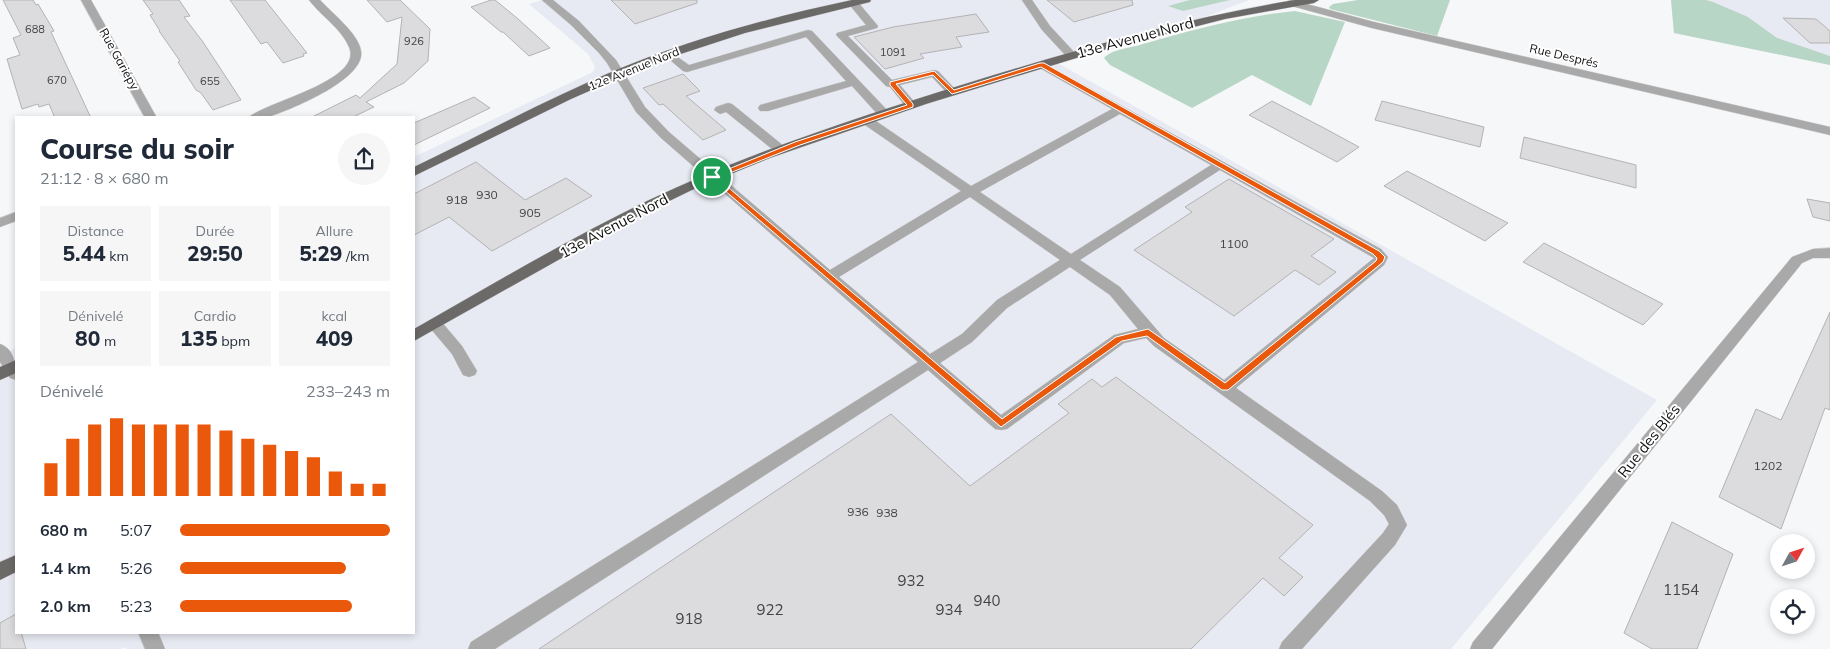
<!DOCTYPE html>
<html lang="fr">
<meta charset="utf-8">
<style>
:root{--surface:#fff;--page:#f6f6f7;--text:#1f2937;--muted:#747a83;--accent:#ea580c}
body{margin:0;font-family:Mulish,sans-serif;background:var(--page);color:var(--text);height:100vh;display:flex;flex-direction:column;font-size:19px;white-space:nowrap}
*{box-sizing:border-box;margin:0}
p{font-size:16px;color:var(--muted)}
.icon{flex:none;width:28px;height:28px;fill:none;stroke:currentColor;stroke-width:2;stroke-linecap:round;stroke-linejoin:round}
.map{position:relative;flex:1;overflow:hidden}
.details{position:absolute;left:15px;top:116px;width:400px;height:518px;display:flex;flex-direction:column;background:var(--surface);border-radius:0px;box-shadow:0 2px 8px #0003}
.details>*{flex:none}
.needle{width:32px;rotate:50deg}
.controls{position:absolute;left:1770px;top:534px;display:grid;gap:10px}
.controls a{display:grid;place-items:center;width:45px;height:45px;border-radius:50%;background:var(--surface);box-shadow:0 2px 8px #0003;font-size:25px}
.pin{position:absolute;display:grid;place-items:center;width:42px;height:42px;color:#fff;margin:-21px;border:2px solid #fff;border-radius:50%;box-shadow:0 1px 5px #0007}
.round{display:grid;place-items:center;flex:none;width:52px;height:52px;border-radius:26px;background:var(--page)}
.head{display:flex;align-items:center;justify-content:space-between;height:85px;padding:0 25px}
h1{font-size:28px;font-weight:800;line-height:38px}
.metrics{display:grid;grid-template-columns:repeat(3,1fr);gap:8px;height:85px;padding:5px 25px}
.metrics div{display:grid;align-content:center;border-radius:0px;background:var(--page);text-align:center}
.metrics b{font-size:21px;font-weight:800}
.metrics small{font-size:14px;font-weight:400}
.metrics p{font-size:14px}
.chart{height:140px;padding:10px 25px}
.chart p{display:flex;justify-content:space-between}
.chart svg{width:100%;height:90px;margin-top:5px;stroke:var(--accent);stroke-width:6}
ul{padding:0 25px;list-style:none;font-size:16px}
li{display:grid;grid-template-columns:80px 60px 1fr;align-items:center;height:38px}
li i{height:12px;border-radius:6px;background:var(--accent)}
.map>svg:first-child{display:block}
</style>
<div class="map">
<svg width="1830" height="649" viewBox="0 0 1830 649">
<rect width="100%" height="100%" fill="#f6f7f9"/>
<!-- built -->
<g fill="#e8eaf3">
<polygon points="542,0 1249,0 1187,24 1054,61 1657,400 1451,649 126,649 125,647 122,649 0,649 0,356 16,348 16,632 414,632 414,157 593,72 595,67 588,54 529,4"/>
<polygon points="1671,0 1830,0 1830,65 1674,33"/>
</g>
<!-- green -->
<g fill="#b7d6c5">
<polygon points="1190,0 1230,0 1183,11 1168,6"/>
<polygon points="1358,0 1450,0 1437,36 1330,9 1329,7 1333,4"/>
<polygon points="1671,0 1706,0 1713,2 1748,17 1777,38 1830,56 1830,65 1674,33"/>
<path d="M1295,11L1345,22L1311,106L1252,75L1192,108L1110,65L1104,58C1112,49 1131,48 1143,44C1193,30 1243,16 1295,11Z"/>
</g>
<!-- building -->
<g fill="#dcdcde" stroke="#b3b3b5">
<polygon points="3,0 33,0 36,5 38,4 54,31 51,32 91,118 55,118 49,104 39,107 38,104 22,109 7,59 20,55 13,38 21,35"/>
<polygon points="143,0 179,0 190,16 184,17 203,42 241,100 213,110 201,93 196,90 178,62 180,61 159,31 160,31 150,15 153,14"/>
<polygon points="230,0 265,0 307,53 303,54 304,56 283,63 267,42 261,44"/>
<polygon points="367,0 400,0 430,29 428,61 404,83 366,102 374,107 351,118 310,118 356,95 360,98 397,64 402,17 387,22"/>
<polygon points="491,0 495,0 517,18 550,48 529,56 503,32 501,32 471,7"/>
<polygon points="611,0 697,0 697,3 635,24"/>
<polygon points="1047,0 1132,0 1133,5 1074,22"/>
<polygon points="976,14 989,32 956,37 962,47 920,54 924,58 885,69 854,37 893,27"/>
<polygon points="1783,18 1816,19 1830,31 1830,43 1810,43"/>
<polygon points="683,74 700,91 686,96 726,130 703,140 663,104 659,105 643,88"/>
<polygon points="474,97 490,108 414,145 414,123"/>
<polygon points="1272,101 1324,128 1359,147 1337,162 1249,115"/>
<polygon points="1382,101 1484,127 1480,147 1375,120"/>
<polygon points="1524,137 1636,165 1636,188 1520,158"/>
<polygon points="476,162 525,200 566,178 592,196 492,251 449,217 414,235 414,194"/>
<polygon points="1407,171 1508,223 1485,241 1384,186"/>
<polygon points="1229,179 1334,239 1311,256 1336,272 1319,285 1295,270 1234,316 1134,250 1192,212 1185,207"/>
<polygon points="1807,199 1830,203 1830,221 1813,217"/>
<polygon points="1544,243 1663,304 1643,325 1523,262"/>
<polygon points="1830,312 1830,410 1825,408 1781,529 1719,497 1756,409 1781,420"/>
<polygon points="1116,377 1313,525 1279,558 1303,577 1284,596 1263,578 1191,649 539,649 891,414 970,486 1069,413 1058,404 1092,379 1102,387"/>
<polygon points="1672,522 1733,554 1697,649 1652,649 1624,633"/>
<polygon points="16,614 16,632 21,632 26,649 0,649 0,623"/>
</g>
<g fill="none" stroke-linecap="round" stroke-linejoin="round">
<defs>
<g id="minor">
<polygon points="81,0 91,0 157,118 145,118"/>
<path d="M309,0H320C331,12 359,34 361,51C366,79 290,110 268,117C262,118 255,118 248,118C264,102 364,81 349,47C341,28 321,16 309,0Z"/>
<path d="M542,0H553L579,21L616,60L645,107L669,132L830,270L961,191L862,123L860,120L862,117H870L971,186L1112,109L1038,67L1036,65L1038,63L1042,62L1381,249L1388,257L1384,265L1236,388L1382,491L1397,505L1407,525L1395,545L1302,649H1279L1282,642L1383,533L1389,524L1384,515L1370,501L1154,346L1146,338L1124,343L1007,429L1001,430L995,429L928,370L495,649H468L471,642L918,362L661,138L636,112L607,63L599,53L571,25ZM1120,114L1211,165L1071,254L980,192ZM1220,170L1374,258L1224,380L1164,338L1120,287L1080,260ZM970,197L1060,260L997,300L962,334L930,354L839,277ZM1070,267L1110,295L1138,329L1114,335L1001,415L940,363L972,342L1007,308Z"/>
<polygon points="853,0 857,1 878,26 877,28 848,36 892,80 934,70 938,71 956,90 958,92 956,94 948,94 932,77 900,85 917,105 915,108 907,108 890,87 886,86 836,35 837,33 866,25 848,3"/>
<polygon points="1022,0 1032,0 1050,26 1075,53 1077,55 1075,57 1067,57 1042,30"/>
<polygon points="1292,0 1374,22 1830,127 1830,135 1372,28 1288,5 1287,3 1288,1"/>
<polygon points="808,30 812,31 888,111 890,114 888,117 880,117 852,86 768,111 760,111 758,108 760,105 846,81 806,37 687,72 683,71 663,54 669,51 689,65"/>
<polygon points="728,103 732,104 785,147 787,150 785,153 777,153 726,112 720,114 714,110 716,107"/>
<polygon points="16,212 16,221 0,227 0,218"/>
<polygon points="1830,248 1830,258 1813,258 1802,263 1492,649 1470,649 1473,642 1792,257 1813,249"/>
<polygon points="435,319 440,320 462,346 477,371 475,375 469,377 463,375 452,354 430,328 428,324 430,320"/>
<path d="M0,344C15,349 16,366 16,380L10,378L0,362Z"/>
<polygon points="138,632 158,632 165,649 145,649"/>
</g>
<g id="major">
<path d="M852,0H871L870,2L745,33L653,63L571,99L414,176V167C481,135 547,99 616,70C692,39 771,17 852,0Z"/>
<path d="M1295,0H1319L1314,3L1225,19L1096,52L926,104L770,158L694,189L626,222L414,341V329C491,285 567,240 647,201C750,152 859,117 968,83C1076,50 1184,18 1295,0Z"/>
<polygon points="16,360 16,373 0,380 0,367"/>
<polygon points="16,555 16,572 0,580 0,562"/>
</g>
</defs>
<!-- minor casing -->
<use href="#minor" stroke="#d1d2d4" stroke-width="1"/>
<!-- major casing -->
<use href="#major" stroke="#d1d2d4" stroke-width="1"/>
<!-- minor -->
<use href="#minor" fill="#aaa9a9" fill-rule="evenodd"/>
<!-- major -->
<use href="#major" fill="#6c6a69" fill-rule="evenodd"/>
</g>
<!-- route -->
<path fill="#ea580c" stroke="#fff" fill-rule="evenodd" d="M1040,63H1044L1379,251L1385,257L1383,262L1228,390H1222L1147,336L1122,341L1001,427L709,177L795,142L907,105L890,85V82L934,71L954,90ZM1041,67L1373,254L1377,258L1376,261L1225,383L1148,329L1116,337L1002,419L717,178L800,145L913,107V104L896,84L933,75L952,94Z"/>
<g text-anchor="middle" stroke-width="4" stroke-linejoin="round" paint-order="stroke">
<!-- far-number labels -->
<g font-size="11" fill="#434344">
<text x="35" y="33">688</text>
<text x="414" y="45">926</text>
<text x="893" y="56">1091</text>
<text x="57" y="84">670</text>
<text x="210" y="85">655</text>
</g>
<!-- far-street labels -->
<g font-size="12" fill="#101011" stroke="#fff">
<text transform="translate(1564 56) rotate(13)" y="4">Rue Després</text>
<text transform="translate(119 59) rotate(61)" y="4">Rue Gariépy</text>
<text transform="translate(634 69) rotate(-22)" y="4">12e Avenue Nord</text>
</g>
<!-- number labels -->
<g font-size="12" fill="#434344">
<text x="487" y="199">930</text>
<text x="457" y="204">918</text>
<text x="530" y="217">905</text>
<text x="1234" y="248">1100</text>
<text x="1768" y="470">1202</text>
<text x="858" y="516">936</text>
<text x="887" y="517">938</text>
</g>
<!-- street labels -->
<g font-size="15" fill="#101011" stroke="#fff">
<text transform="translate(1135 38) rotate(-15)" y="5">13e Avenue Nord</text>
<text transform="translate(614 226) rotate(-28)" y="5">13e Avenue Nord</text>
<text transform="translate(1649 441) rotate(-51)" y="5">Rue des Blés</text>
</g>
<!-- near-number labels -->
<g font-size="15" fill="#434344">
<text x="911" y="586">932</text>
<text x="1681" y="595">1154</text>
<text x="987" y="606">940</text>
<text x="770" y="615">922</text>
<text x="949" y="615">934</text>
<text x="689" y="624">918</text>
</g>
</g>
</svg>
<div class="controls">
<a><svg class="needle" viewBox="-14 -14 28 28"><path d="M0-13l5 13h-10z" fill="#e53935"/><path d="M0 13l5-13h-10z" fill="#747a83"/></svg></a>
<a><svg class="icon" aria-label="locate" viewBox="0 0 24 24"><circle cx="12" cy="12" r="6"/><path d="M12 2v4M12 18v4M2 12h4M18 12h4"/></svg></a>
</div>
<div class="pin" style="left:712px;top:177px;background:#1e9e55"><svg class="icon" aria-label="arrive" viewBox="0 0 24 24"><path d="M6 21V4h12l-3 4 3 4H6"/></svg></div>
<section class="details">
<div class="head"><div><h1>Course du soir</h1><p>21:12 · 8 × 680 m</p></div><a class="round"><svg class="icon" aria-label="share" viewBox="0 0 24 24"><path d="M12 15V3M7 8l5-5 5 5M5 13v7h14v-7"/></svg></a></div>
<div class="metrics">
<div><p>Distance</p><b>5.44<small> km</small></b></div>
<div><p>Durée</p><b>29:50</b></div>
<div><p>Allure</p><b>5:29<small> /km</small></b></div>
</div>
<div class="metrics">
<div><p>Dénivelé</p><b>80<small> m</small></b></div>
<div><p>Cardio</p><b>135<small> bpm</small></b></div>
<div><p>kcal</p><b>409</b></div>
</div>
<div class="chart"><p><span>Dénivelé</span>233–243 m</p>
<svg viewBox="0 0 160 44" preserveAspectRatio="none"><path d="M5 44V28M15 44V16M25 44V9M35 44V6M45 44V9M55 44V9M65 44V9M75 44V9M85 44V12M95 44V16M105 44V19M115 44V22M125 44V25M135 44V32M145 44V38M155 44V38"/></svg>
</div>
<ul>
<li><b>680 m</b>5:07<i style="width:100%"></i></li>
<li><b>1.4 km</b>5:26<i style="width:79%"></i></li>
<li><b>2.0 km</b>5:23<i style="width:82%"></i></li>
</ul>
</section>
</div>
